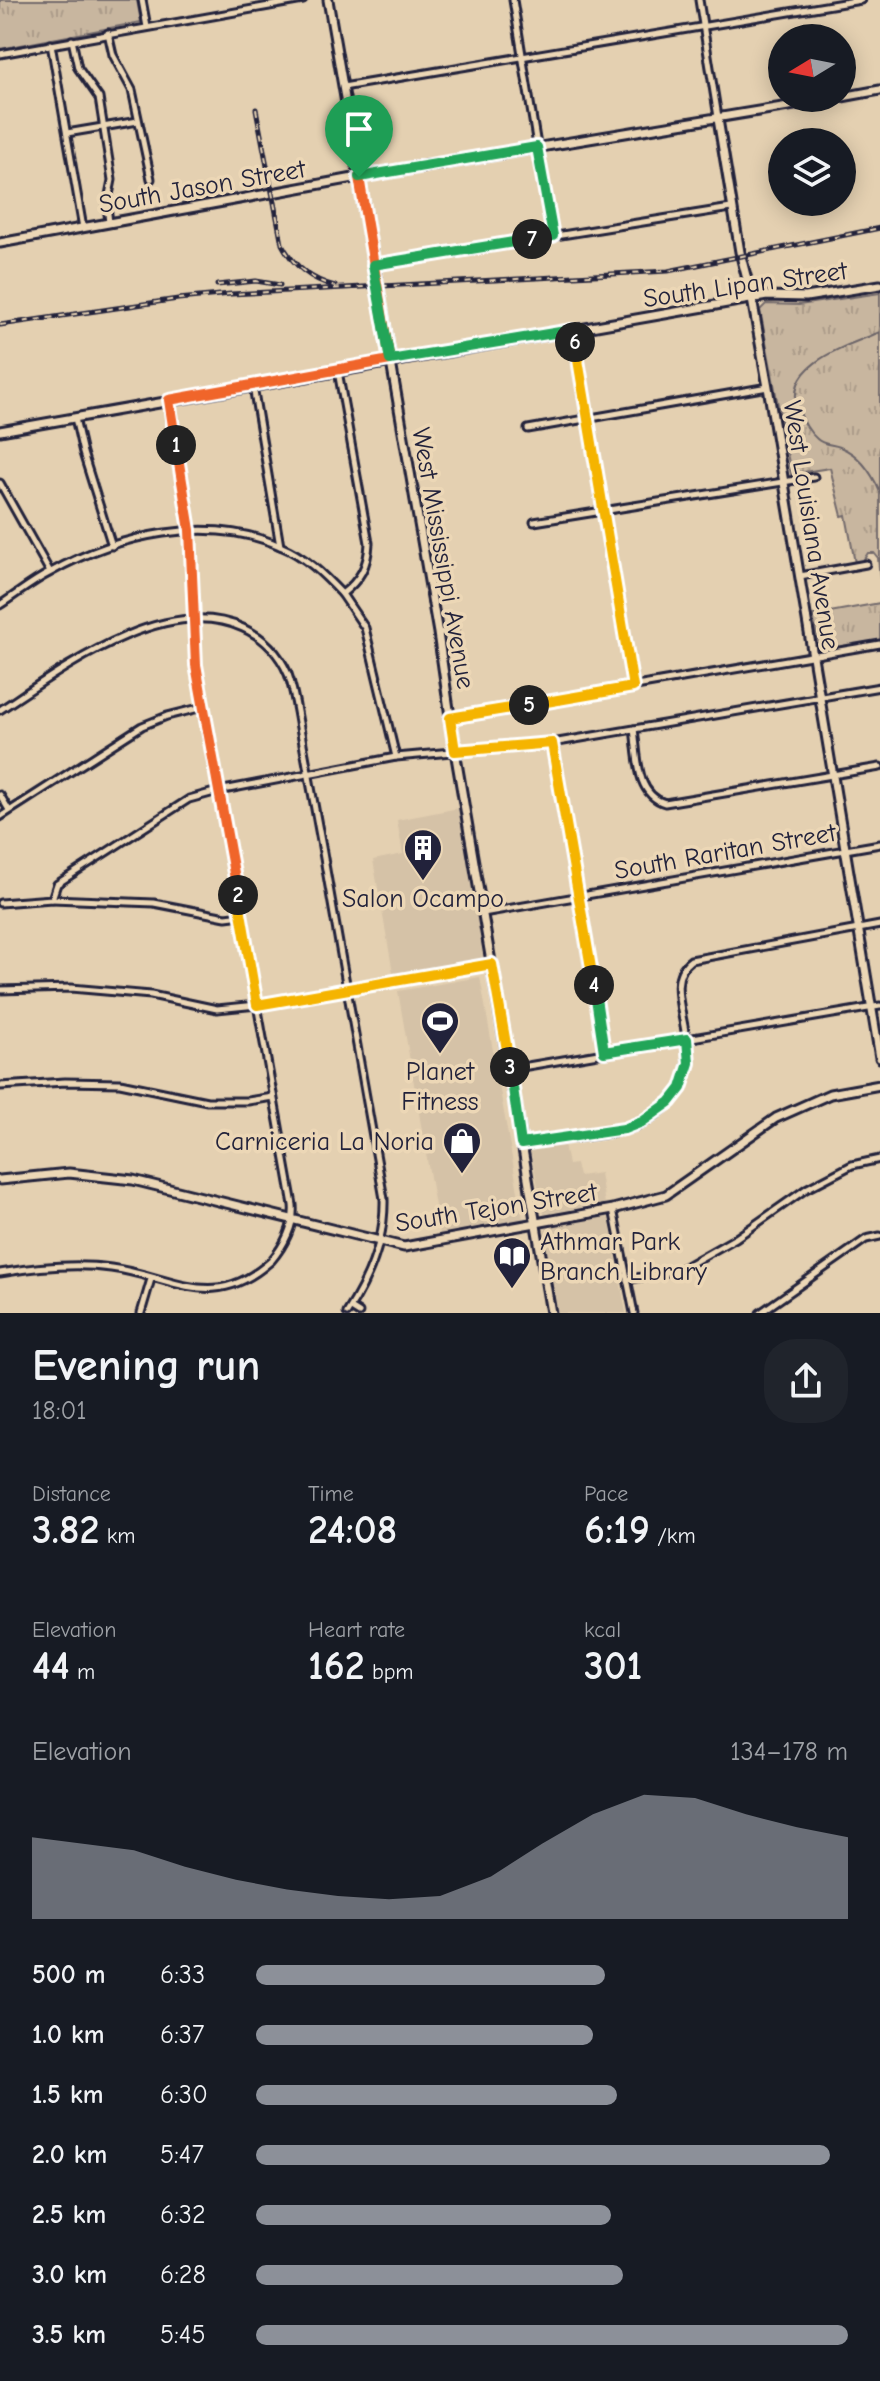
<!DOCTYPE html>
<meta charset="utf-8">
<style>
:root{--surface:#171b24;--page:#20242c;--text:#f1f3f6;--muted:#9ea1a6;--accent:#8c9099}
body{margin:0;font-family:"Comic Neue",sans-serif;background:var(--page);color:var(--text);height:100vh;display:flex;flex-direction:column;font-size:30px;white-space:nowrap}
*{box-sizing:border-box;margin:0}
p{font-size:26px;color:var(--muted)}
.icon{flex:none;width:44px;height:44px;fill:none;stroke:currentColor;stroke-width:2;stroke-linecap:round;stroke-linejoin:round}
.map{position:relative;height:1313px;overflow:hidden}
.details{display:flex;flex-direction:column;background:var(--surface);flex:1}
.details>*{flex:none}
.needle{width:52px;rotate:260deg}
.tools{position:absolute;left:768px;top:24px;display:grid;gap:16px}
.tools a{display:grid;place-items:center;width:88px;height:88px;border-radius:50%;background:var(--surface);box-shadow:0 4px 20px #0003;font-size:40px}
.pin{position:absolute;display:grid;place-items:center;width:68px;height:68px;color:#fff;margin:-82px -34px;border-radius:50% 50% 50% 0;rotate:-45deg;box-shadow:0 0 8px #0007}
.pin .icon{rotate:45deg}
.km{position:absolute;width:40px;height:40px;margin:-20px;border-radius:50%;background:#222;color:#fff;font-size:22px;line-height:40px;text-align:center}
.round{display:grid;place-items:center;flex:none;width:84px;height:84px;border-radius:32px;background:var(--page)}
.summary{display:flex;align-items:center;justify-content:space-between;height:136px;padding:0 32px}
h1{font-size:44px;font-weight:700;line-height:60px}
.metrics{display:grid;grid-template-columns:repeat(3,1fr);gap:12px;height:136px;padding:8px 32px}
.metrics div{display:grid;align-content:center}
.metrics b{font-size:40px;font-weight:700}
.metrics small{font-size:22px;font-weight:400}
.metrics p{font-size:22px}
.chart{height:224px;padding:16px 32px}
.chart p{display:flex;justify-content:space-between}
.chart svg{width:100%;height:144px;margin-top:8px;fill:var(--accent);opacity:.7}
ul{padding:0 32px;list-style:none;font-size:26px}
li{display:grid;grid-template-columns:128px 96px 1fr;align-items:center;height:60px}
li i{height:20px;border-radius:10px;background:var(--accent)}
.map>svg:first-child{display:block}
</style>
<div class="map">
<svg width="880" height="1313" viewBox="0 0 880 1313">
<defs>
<pattern id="park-tufts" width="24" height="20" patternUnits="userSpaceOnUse" patternTransform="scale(2)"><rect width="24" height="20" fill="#c8b69f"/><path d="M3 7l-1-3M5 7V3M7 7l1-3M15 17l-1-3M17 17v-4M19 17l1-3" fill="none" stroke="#ac9c8a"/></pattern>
</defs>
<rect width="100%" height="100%" fill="#e4d0b1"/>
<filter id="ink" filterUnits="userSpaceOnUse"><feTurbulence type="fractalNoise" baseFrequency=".0125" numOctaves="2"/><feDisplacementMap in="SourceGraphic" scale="16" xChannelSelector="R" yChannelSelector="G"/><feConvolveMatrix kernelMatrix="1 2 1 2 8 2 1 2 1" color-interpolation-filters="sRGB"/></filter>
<g filter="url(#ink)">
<!-- built -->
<g fill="#d5c2a7">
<polygon points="459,808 485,958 482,961 394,978 373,860 403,854 397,820"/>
<polygon points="480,977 523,1220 440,1235 398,991"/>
<polygon points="564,1144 568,1165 576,1164 579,1176 600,1173 605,1204 544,1214 530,1149"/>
<polygon points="606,1216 609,1219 626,1313 558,1313 544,1233 547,1226"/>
</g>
<!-- park -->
<g fill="url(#park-tufts)" stroke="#756c6d" stroke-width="2">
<polygon points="0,0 137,0 141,22 0,49"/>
<polygon points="880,293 880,579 878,558 874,553 868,553 862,562 855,563 846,515 842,516 830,468 791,474 760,310 766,304 799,305"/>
<polygon points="880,603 880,641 819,652 813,615"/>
</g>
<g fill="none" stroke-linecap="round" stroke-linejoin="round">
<!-- stream -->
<path stroke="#6c6569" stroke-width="2" d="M880,332C850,345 783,363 798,408C802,419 807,431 817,439C823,445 833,444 840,447C860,455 872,473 880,492"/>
<defs>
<g id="street">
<polyline points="142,0 147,27"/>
<polyline points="513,0 552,236"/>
<polyline points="699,0 718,117"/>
<polyline points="108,33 113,55 132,90 151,179"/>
<polyline points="72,40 78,68 99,98 112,180 107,205 109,223"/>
<polyline points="51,44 83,228"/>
<polyline points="0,54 303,0"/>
<polyline points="343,87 861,0"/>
<polyline points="67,133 138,121"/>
<polyline points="374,265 731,208"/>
<polyline points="572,330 633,687"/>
<path d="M338,371L369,543C368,566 360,580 342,594L365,628L396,757"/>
<polyline points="253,386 280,546"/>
<polyline points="75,418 83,453 112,546"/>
<polyline points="528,429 768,387"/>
<polyline points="0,483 50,572"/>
<polyline points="534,522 814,477"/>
<polyline points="800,576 866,564"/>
<path d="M0,605C17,594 33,581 51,572C117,535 208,514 280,546C305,556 324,575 342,594"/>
<polyline points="438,633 455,630"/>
<path d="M0,710C61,670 165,592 243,628C263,637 279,653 288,674C295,693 297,714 301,733C308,771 315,809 322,847C342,964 363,1081 384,1199C385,1240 369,1279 347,1313"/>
<polyline points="450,718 880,644"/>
<path d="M634,729C638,755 635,794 665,803L880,767"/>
<polyline points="552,743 604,1052"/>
<polyline points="0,795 9,810"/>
<polyline points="0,817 142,726 167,716 203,707"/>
<polyline points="52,899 154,903 226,917 242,915"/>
<polyline points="0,903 52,899 57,884 189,799 218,791 396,757 552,743 880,687"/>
<polyline points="483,913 880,844"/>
<polyline points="0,990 71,988 151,995 217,1009 257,1005 492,964"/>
<polyline points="510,1069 880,1006"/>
<polyline points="0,1086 65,1082 120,1083 207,1101 248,1101 273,1097"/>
<path d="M521,1144C551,1139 613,1137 638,1125C739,1075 647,993 691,960L880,925"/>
<polyline points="613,1209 634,1313"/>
<path d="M0,1273C36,1267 74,1263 111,1268C176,1277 213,1313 271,1261C284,1246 295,1225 293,1205L196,665L190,530L169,401"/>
<polyline points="627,1280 681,1269 736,1238 806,1189 852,1165 880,1159"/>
<polyline points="351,1308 359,1313"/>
<polyline points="141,1313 151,1279"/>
<polyline points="760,1313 866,1239 880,1236"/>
</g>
<g id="secondary">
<polyline points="328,0 438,633 455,751 551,1313"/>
<polyline points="842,97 880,90"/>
<polyline points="718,119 740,252 752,299 768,387 880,1058"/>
<polyline points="0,243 359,177 837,98"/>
<polyline points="0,431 767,296 806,297 880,285"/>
<polyline points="0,1180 69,1173 133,1180 404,1247 613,1209 666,1195 776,1118 830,1094 880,1085"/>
</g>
</defs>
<!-- street casing -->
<use href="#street" stroke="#22223b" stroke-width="11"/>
<!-- secondary casing -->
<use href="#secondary" stroke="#22223b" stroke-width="13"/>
<!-- street -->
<use href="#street" stroke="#ecd7b6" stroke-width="5"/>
<!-- secondary -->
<use href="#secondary" stroke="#ecd7b6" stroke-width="7"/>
<defs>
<g id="rail">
<path d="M256,109L282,244C294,267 311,280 335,286"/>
<polyline points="217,285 256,281 280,285"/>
<polyline points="0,325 178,299 231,294 668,271 880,228"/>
</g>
</defs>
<!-- rail casing -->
<use href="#rail" stroke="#22223b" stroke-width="5"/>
<!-- rail -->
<use href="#rail" stroke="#ecd7b6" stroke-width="2" stroke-dasharray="6" stroke-linecap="butt"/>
</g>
</g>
<g fill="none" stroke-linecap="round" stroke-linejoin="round" filter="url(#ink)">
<defs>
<polyline id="split-1" points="176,445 169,400 390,360 359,177"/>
<polyline id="split-2" points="176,445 190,530 196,665 238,895"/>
<polyline id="split-3" points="238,895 257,1005 492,964 510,1067"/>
<polyline id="split-4" points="510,1067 521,1144 624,1129 642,1122 670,1102 681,1088 689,1063 687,1039 604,1052 594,985"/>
<polyline id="split-5" points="529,705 450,718 455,751 552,743 594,985"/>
<polyline id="split-6" points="529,705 633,687 575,342"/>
<polyline id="split-7" points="532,239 373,265 390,360 572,330 575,342"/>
<polyline id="split-8" points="359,177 537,147 553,236 532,239"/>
</defs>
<!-- split-1 casing -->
<use href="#split-1" stroke="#fff" stroke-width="16"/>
<!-- split-2 casing -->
<use href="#split-2" stroke="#fff" stroke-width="16"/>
<!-- split-3 casing -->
<use href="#split-3" stroke="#fff" stroke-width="16"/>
<!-- split-4 casing -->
<use href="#split-4" stroke="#fff" stroke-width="16"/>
<!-- split-5 casing -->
<use href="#split-5" stroke="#fff" stroke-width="16"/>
<!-- split-6 casing -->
<use href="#split-6" stroke="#fff" stroke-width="16"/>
<!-- split-7 casing -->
<use href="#split-7" stroke="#fff" stroke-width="16"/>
<!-- split-8 casing -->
<use href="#split-8" stroke="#fff" stroke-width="16"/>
<!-- split-1 -->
<use href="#split-1" stroke="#f0652b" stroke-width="10"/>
<!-- split-2 -->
<use href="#split-2" stroke="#f0652b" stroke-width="10"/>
<!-- split-3 -->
<use href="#split-3" stroke="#f5b400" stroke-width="10"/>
<!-- split-4 -->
<use href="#split-4" stroke="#22a559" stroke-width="10"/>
<!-- split-5 -->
<use href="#split-5" stroke="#f5b400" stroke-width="10"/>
<!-- split-6 -->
<use href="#split-6" stroke="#f5b400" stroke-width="10"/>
<!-- split-7 -->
<use href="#split-7" stroke="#22a559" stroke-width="10"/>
<!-- split-8 -->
<use href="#split-8" stroke="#22a559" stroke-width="10"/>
</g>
<!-- icons -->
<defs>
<symbol id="building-pin" viewBox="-11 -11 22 30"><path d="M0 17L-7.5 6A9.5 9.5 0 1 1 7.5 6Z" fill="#22223b" stroke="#ecd7b6"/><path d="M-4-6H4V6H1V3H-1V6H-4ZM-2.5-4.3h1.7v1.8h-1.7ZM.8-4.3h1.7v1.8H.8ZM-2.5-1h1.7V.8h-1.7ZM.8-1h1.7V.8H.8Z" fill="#fff"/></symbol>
<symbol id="stadium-pin" viewBox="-11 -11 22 30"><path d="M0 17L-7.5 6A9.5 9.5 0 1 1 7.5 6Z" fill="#22223b" stroke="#ecd7b6"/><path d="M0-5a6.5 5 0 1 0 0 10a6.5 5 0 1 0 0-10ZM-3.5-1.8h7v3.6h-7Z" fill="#fff"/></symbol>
<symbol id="shop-pin" viewBox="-11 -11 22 30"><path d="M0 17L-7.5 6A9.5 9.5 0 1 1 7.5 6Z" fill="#22223b" stroke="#ecd7b6"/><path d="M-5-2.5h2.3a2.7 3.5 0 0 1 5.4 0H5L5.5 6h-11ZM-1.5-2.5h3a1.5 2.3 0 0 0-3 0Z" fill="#fff"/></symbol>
<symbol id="library-pin" viewBox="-11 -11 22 30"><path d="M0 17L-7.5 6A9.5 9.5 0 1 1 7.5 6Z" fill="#22223b" stroke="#ecd7b6"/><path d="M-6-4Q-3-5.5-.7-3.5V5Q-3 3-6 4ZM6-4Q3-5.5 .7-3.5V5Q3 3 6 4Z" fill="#fff"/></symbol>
</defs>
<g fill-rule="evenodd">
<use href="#building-pin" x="401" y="826" width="44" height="60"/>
<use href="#stadium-pin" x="418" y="999" width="44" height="60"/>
<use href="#shop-pin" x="440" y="1119" width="44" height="60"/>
<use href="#library-pin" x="490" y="1234" width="44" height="60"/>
</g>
<g text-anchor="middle" stroke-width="7" stroke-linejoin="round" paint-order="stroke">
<!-- street labels -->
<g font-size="26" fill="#22223b" stroke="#ecd7b6">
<text transform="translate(202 186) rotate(-10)" y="9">South Jason Street</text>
<text transform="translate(745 284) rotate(-8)" y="9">South Lipan Street</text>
<text transform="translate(812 525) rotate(81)" y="9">West Louisiana Avenue</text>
<text transform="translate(444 558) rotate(80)" y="9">West Mississippi Avenue</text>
<text transform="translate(725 851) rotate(-10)" y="9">South Raritan Street</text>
<text transform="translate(496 1207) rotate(-9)" y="9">South Tejon Street</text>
</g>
<!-- poi labels -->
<g font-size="26" fill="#22223b" stroke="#ecd7b6">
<text x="423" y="907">Salon Ocampo</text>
<text x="440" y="1080">Planet<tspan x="440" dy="30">Fitness</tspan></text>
<text x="434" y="1150" text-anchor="end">Carniceria La Noria</text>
<text x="540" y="1250" text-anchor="start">Athmar Park<tspan x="540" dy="30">Branch Library</tspan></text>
</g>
</g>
</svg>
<div class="tools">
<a><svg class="needle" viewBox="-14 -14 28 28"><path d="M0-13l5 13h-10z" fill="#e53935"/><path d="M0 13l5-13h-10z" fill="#9ea1a6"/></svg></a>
<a><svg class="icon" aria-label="layers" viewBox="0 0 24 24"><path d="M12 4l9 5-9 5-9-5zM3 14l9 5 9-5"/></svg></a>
</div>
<div class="pin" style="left:359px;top:177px;background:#1e9e55"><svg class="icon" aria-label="arrive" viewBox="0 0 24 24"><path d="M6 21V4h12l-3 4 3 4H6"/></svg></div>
<b class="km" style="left:176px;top:445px">1</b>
<b class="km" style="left:238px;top:895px">2</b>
<b class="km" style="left:510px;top:1067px">3</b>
<b class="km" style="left:594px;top:985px">4</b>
<b class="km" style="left:529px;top:705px">5</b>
<b class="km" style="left:575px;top:342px">6</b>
<b class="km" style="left:532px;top:239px">7</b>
</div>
<section class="details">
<div class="summary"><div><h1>Evening run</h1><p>18:01</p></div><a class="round"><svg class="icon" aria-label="share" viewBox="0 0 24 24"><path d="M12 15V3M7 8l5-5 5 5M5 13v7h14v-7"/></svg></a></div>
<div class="metrics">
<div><p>Distance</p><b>3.82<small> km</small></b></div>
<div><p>Time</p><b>24:08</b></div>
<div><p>Pace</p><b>6:19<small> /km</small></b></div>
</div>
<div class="metrics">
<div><p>Elevation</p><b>44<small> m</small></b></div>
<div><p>Heart rate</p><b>162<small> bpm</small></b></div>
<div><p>kcal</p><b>301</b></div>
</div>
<div class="chart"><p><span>Elevation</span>134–178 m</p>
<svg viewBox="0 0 160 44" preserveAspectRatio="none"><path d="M0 44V19L10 21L20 23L30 28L40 32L50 35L60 37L70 38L80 37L90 31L100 21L110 12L120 6L130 7L140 12L150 16L160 19V44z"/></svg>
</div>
<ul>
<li><b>500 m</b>6:33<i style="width:59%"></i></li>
<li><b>1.0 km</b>6:37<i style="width:57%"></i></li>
<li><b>1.5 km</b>6:30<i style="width:61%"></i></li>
<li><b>2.0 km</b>5:47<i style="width:97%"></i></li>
<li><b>2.5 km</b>6:32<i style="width:60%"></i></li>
<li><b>3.0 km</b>6:28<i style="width:62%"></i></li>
<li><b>3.5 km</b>5:45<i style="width:100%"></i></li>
</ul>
</section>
